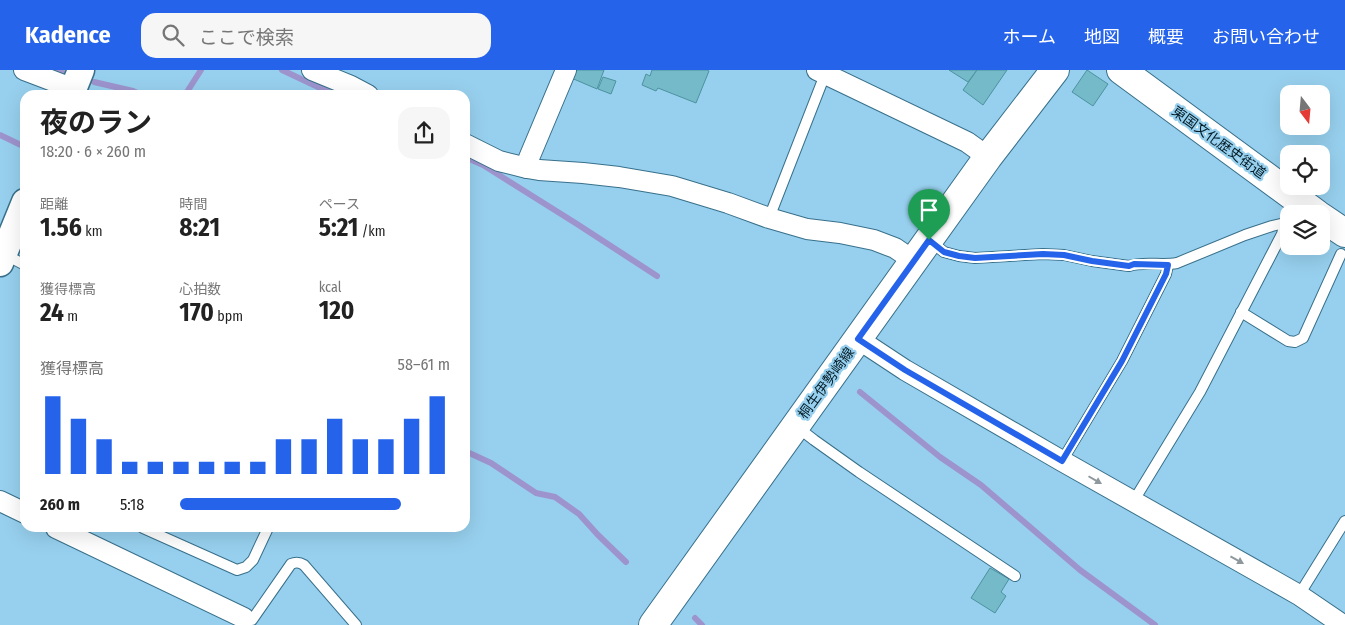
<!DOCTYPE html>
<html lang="ja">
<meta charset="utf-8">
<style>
:root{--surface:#fff;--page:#f6f6f6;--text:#222;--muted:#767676;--accent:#2563eb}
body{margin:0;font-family:"Fira Sans Condensed","Noto Sans JP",sans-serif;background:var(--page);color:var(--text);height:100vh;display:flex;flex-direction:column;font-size:19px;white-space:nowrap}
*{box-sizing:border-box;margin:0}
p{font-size:16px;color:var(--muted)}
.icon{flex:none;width:28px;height:28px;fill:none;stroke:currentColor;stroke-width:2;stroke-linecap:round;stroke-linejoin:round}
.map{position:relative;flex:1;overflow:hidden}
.side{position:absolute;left:20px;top:20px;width:450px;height:442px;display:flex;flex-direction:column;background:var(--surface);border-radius:15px;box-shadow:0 5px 20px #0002}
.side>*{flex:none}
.needle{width:32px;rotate:164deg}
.tools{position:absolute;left:1280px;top:15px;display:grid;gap:10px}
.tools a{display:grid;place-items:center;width:50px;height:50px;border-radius:10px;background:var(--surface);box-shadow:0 5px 20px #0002;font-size:25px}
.pin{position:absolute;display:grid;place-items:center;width:42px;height:42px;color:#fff;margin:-51px -21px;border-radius:50% 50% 50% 0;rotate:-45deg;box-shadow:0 0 5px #0007}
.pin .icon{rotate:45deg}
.round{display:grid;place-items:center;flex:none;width:52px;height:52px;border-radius:15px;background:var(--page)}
.head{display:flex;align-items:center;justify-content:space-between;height:85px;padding:0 20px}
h1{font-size:28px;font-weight:700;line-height:38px}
.figures{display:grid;grid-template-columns:repeat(3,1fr);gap:8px;height:85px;padding:5px 20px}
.figures div{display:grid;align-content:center}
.figures b{font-size:25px;font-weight:700}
.figures small{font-size:14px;font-weight:400}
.figures p{font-size:14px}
.chart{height:140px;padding:10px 20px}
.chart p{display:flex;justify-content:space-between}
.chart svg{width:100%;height:90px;margin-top:5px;stroke:var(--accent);stroke-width:6}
ul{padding:0 20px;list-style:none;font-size:16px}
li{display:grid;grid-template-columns:80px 60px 1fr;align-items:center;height:38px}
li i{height:12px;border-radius:6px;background:var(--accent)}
header{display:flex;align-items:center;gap:30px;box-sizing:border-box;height:70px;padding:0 25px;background:var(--accent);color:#fff}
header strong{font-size:24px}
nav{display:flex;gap:28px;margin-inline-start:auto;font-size:18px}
.search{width:350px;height:45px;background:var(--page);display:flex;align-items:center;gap:12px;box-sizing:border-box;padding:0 18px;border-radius:15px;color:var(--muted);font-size:19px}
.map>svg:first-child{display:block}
</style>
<header>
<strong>Kadence</strong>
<div class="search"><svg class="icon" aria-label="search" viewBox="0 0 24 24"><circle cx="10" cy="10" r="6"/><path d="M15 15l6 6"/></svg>ここで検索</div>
<nav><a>ホーム</a><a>地図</a><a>概要</a><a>お問い合わせ</a></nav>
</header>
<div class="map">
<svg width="1345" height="555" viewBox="0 0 1345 555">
<rect width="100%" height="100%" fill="#97d0ee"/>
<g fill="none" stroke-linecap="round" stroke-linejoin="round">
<!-- stream -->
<g stroke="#9d94ce" stroke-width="6">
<polyline points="58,0 62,2"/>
<polyline points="282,0 335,25"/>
<polyline points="94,12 133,21 142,25"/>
<polyline points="185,25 201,0"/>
<polyline points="0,65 25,77"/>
<polyline points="465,87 483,95 577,154 657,206"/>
<polyline points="860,322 940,387 981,415 1080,500 1155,555"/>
<polyline points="465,381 491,393 536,423 555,427 579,444 598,465 626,492"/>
<polyline points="695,548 702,555"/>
</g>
</g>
<!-- building -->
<g fill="#75bac8" stroke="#4d929f">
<polygon points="572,0 604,0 597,19 569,7"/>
<polygon points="652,0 707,0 709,1 696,33 658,18 656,21 642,15 646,4 650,6"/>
<polygon points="949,0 977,0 968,12"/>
<polygon points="977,0 1007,0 983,35 963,20"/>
<polygon points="1087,0 1108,14 1093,36 1072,22"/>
<polygon points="603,7 616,11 611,24 598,19"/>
<polygon points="990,498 1009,509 1001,522 1006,526 995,543 971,528"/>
</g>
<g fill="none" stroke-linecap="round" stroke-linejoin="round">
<defs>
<g id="service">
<polyline points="769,148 826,2"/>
<path d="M930,171L944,182L959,186L975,188L1043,184L1064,185L1092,191L1129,196C1144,191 1161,196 1177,193L1245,165L1272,156L1289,152"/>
<polyline points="4,184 25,195"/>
<polyline points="1241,242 1288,271 1295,272 1303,268 1341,184"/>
<polyline points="796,356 814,370 859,402 1015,506"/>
<polyline points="1062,391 1122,291 1166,204 1168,195"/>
<polyline points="1133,432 1200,322 1282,164 1285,153"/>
<polyline points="143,458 237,500 246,497 253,490 268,458"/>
<polyline points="1299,525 1345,451"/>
<path d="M244,548L249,550H252L291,494C296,492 299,492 304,495L356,555"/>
</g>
<g id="minor">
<polyline points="24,0 74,19"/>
<polyline points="312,0 351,16 368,25"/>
<polyline points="817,0 967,72 988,87"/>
<polyline points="465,74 499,91 527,98 539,100 583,103 619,107 672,116 728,133 769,148 807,159 840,163 874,170 895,178 914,191"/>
<polyline points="527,98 529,88 566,0"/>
<polyline points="858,269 905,300 1062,391 1299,525 1343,555"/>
<polyline points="0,431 25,443"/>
<polyline points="56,458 244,548"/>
</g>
<g id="tertiary">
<polyline points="71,25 81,0"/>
<polyline points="0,193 25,132"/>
</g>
<polyline id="primary" points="653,555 988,87 1055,0"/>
<g id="trunk">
<polyline points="1121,0 1317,144"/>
<polyline points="1321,147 1345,163"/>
</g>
</defs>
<!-- service casing -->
<use href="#service" stroke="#38708b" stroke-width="12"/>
<!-- minor casing -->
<use href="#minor" stroke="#38708b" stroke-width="22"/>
<!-- tertiary casing -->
<use href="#tertiary" stroke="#38708b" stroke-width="29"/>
<!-- primary casing -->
<use href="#primary" stroke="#38708b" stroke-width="30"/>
<!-- trunk casing -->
<use href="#trunk" stroke="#38708b" stroke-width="30"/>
<!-- service -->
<use href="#service" stroke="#fff" stroke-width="10"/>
<!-- minor -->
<use href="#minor" stroke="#fff" stroke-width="20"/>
<!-- tertiary -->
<use href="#tertiary" stroke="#fff" stroke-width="26"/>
<!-- primary -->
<use href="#primary" stroke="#fff" stroke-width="28"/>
<!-- trunk -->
<use href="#trunk" stroke="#fff" stroke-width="28"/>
</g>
<!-- one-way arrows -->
<defs><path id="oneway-solid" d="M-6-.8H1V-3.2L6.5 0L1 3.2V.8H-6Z" transform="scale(1.25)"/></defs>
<g fill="#8e989d">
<use href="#oneway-solid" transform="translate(1095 410) rotate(30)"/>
<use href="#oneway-solid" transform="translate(1237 490) rotate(29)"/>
</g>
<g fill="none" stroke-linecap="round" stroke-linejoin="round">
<defs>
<polygon id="route" points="929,170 944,182 959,186 975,188 1043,184 1064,185 1092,191 1129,196 1134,194 1168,195 1166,204 1122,291 1062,391 905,300 858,269"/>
</defs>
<!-- route casing -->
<use href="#route" stroke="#fff" stroke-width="10"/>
<!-- route -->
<use href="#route" stroke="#2563eb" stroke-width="6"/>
</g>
<g text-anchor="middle" stroke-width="4.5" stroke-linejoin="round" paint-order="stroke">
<!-- street labels -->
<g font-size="14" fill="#041b25" stroke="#97d0ee">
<text transform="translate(1219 72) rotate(36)" y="5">東国文化歴史街道</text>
<text transform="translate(826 313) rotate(-54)" y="5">桐生伊勢崎線</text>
</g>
</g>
</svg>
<div class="tools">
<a><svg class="needle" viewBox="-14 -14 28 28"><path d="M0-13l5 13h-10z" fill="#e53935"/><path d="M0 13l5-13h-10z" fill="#767676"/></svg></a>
<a><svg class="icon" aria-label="locate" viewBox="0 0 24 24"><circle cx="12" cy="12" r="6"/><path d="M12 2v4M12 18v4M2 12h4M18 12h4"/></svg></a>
<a><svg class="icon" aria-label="layers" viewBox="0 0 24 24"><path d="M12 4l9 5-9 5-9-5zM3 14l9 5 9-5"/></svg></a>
</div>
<div class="pin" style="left:929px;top:170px;background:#1e9e55"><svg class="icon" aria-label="arrive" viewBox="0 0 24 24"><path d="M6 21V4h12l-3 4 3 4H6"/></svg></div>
<section class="side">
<div class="head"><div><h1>夜のラン</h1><p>18:20 · 6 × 260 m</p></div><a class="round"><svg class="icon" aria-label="share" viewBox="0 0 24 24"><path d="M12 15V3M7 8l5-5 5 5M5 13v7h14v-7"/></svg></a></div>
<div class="figures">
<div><p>距離</p><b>1.56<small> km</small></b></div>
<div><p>時間</p><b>8:21</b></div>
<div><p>ペース</p><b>5:21<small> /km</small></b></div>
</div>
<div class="figures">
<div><p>獲得標高</p><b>24<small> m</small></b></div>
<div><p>心拍数</p><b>170<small> bpm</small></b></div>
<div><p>kcal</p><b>120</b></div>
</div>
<div class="chart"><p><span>獲得標高</span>58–61 m</p>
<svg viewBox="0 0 160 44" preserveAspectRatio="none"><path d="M5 44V6M15 44V17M25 44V27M35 44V38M45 44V38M55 44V38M65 44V38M75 44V38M85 44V38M95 44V27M105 44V27M115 44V17M125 44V27M135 44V27M145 44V17M155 44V6"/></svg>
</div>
<ul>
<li><b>260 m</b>5:18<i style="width:82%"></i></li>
</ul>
</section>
</div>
